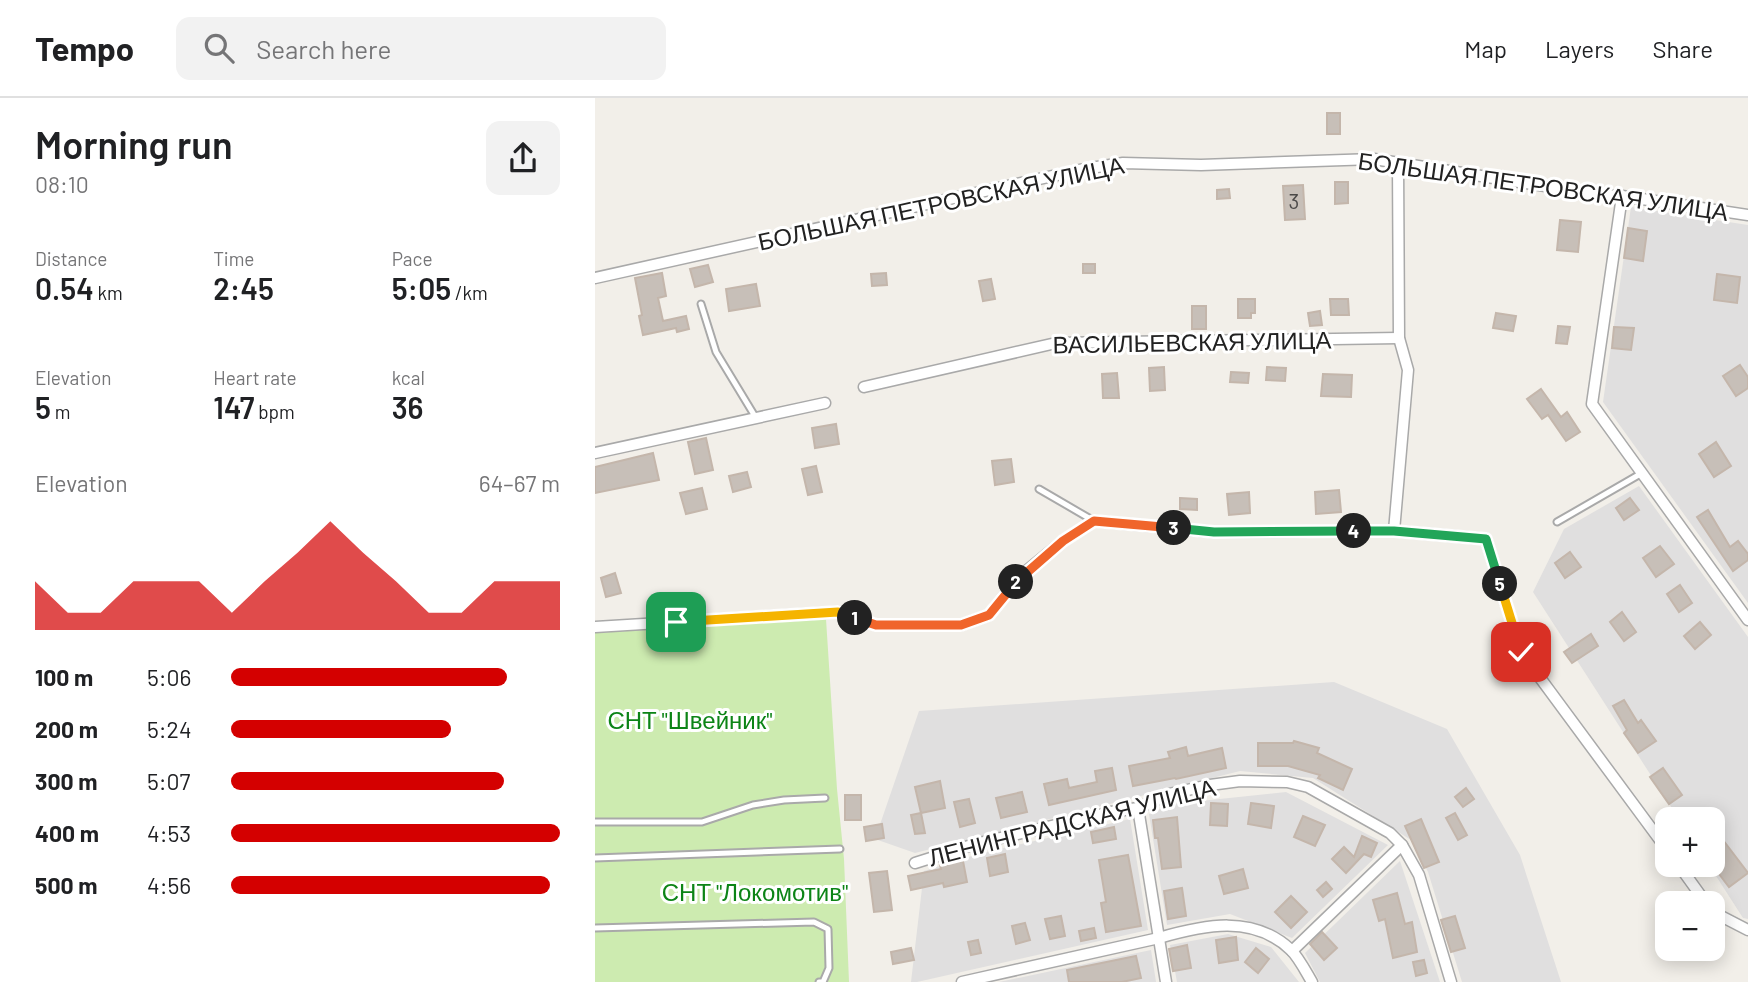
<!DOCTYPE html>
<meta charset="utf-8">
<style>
:root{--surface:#fff;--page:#f2f2f2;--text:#202124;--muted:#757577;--line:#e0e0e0;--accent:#d40000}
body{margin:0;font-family:Barlow,sans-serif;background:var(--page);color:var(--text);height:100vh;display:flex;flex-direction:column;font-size:26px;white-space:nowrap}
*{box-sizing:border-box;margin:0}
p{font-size:23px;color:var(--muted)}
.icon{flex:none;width:38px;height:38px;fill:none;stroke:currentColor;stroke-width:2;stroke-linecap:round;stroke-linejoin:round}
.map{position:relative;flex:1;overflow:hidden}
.side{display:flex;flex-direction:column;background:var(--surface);width:595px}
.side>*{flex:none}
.buttons{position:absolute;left:1060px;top:709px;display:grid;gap:14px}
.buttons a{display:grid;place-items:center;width:70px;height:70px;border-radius:14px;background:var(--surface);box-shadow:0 4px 18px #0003;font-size:35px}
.pin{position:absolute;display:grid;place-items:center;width:60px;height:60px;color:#fff;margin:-30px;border-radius:14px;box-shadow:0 4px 10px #0006}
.km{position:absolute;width:35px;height:35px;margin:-18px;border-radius:50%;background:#222;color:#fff;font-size:19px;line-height:35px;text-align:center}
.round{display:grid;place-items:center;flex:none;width:74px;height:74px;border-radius:14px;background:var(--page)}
.head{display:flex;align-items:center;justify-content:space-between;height:119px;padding:0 35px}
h1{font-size:38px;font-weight:600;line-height:52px}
.stats{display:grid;grid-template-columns:repeat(3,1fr);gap:10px;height:119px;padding:7px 35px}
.stats div{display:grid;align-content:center}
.stats b{font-size:30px;font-weight:600}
.stats small{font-size:19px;font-weight:400}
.stats p{font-size:19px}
.chart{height:196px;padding:14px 35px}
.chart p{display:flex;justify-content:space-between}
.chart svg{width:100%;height:126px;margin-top:7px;fill:var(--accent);opacity:.7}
ul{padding:0 35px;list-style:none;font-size:23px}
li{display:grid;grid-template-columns:112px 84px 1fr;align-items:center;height:52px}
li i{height:18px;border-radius:9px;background:var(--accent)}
header{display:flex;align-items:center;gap:42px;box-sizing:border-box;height:98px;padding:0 35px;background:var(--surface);border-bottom:2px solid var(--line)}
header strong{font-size:33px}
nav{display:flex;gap:38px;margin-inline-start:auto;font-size:24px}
.search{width:490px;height:63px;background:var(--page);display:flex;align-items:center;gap:18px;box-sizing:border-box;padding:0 24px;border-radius:14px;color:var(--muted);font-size:26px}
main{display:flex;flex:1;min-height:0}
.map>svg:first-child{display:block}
</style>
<header>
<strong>Tempo</strong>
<div class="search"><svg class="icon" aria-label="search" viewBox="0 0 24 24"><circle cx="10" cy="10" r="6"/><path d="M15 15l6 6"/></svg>Search here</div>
<nav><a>Map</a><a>Layers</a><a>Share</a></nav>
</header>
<main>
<section class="side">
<div class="head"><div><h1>Morning run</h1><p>08:10</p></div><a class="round"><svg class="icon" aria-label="share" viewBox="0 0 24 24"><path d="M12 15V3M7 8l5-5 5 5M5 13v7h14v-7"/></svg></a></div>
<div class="stats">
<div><p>Distance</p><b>0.54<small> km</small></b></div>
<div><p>Time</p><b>2:45</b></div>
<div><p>Pace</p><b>5:05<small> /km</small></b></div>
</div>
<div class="stats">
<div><p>Elevation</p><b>5<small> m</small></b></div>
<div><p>Heart rate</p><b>147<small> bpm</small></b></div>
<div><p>kcal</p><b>36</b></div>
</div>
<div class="chart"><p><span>Elevation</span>64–67 m</p>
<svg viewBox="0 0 160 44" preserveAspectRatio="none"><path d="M0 44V27L10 38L20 38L30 27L40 27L50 27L60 38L70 27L80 17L90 6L100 17L110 27L120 38L130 38L140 27L150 27L160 27V44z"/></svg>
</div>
<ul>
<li><b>100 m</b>5:06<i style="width:84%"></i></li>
<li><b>200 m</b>5:24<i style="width:67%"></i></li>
<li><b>300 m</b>5:07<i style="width:83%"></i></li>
<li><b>400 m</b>4:53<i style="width:100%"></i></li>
<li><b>500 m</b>4:56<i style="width:97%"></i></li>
</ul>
</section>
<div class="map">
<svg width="1153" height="884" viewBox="0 0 1153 884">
<rect width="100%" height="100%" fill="#f2efe9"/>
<!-- residential -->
<g fill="#e0dfdf">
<polygon points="1036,109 1153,127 1153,505 1008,304"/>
<polygon points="1044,388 1153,539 1153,821 1148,820 1114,767 1118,766 1118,721 1084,721 938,494 969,431"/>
<polygon points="739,584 852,631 925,757 966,884 867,884 833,774 816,742 718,680 645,673 320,755 280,741 324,613"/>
<polygon points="691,694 793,747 697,840 635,816 572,827 554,716 577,706"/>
<polygon points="535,721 553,832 322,884 316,884 329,773 383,756"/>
<polygon points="805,763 845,884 725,884 710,855"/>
<polygon points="633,836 676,849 704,884 582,884 575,847"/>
<polygon points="556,852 561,884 404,884"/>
</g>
<!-- grass -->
<polygon fill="#cdebb0" points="231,521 242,691 249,761 254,884 0,884 0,535"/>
<!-- building -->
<g fill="#c7bfb8" stroke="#c4b6ab" stroke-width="2">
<rect x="732" y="15" width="13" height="21"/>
<polygon points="740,84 753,84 753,105 740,106"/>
<polygon points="708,87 710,121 690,122 688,88"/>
<polygon points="634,91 635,100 622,101 622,92"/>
<polygon points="965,122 986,124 983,154 962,152"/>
<polygon points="1033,130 1052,133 1048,163 1029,160"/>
<rect x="488" y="166" width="12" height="9"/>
<polygon points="113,167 118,184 100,189 95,171"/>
<polygon points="67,175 71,198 63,200 68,223 91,218 94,231 82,234 81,230 48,237 44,218 47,217 40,180"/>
<polygon points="291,175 292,187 277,188 276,176"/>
<polygon points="1122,176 1145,179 1142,205 1119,202"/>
<polygon points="396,181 400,201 388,203 384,183"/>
<polygon points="161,186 165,208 134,213 131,191"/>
<polygon points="643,201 660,201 660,215 656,215 656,220 643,220"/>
<polygon points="735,201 753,201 754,217 736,217"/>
<rect x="597" y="208" width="14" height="23"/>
<polygon points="725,213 727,227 715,228 713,215"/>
<polygon points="901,215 921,218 918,233 898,230"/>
<polygon points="963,228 975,229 972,246 961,245"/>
<polygon points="1019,229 1039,230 1036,252 1017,250"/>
<polygon points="1145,267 1153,279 1153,290 1141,298 1128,278"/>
<polygon points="569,269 570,292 555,293 554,270"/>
<polygon points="672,269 691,270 690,283 671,282"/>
<polygon points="636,274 654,275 653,285 635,284"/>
<polygon points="522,275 524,300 508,300 507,276"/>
<polygon points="728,276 757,277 756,299 726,298"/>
<polygon points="946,291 966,319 972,314 985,334 971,343 953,317 947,321 932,301"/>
<polygon points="241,326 244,346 220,350 217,330"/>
<polygon points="111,340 118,372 100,376 93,344"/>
<polygon points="1121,344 1136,368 1119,379 1104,356"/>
<polygon points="58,355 64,382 0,395 0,369"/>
<polygon points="416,361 419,384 400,387 397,363"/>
<polygon points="221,368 227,394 213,397 207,371"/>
<polygon points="152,374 156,389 138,394 134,378"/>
<polygon points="107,390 112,411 91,416 85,395"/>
<polygon points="744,392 746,414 721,416 720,394"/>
<polygon points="654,394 655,415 634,417 632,396"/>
<polygon points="585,400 602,401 602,412 585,411"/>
<polygon points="1035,400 1044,412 1029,422 1021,410"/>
<polygon points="1113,412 1135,449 1143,443 1153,456 1153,462 1138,473 1102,419"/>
<polygon points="1065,448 1079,466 1061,479 1048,460"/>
<polygon points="975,454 986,469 970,480 960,465"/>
<polygon points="20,475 26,495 11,499 6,480"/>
<polygon points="1085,487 1097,505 1084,514 1072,496"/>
<polygon points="1027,514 1041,534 1029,543 1015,524"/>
<polygon points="1105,524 1116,537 1100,551 1089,538"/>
<polygon points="996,536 1003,548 977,565 969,554"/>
<polygon points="1029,602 1043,625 1046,622 1061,643 1043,655 1029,635 1032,632 1018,608"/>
<polygon points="699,643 724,650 722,655 757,671 748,692 723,680 725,677 693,668 663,668 663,645 698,645"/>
<polygon points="591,649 593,658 627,650 631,670 581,681 580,680 538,688 534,668 575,660 573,654"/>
<polygon points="517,670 521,692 454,707 449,686 472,681 474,690 502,684 500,673"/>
<polygon points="1068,670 1087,697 1074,706 1055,679"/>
<polygon points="345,683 350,710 326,715 320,689"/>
<polygon points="871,690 879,701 868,709 860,699"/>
<polygon points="427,694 432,714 406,720 401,700"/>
<rect x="250" y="697" width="16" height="25"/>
<polygon points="374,701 380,725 365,729 359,704"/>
<polygon points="616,705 633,706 632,728 615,727"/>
<polygon points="656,705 679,708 676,730 653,726"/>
<polygon points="326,715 330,735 320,736 316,717"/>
<polygon points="860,715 872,737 863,742 851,720"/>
<polygon points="708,718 730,727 720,748 699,739"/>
<polygon points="582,719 586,769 567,771 563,740 560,740 558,722"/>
<polygon points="826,721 844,764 829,770 810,728"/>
<polygon points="287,726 289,740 271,743 269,729"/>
<polygon points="519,729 521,741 498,745 496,734"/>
<polygon points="1118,735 1125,744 1128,742 1153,775 1134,789 1118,768"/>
<polygon points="767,738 782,745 776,759 769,756 751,775 737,761 749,749 759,759"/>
<polygon points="410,756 413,774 395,778 392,760"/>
<polygon points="533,757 546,828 511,834 506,805 511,804 504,762"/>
<polygon points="368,763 372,784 349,789 348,785 316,792 313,778 346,771 345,767"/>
<polygon points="648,771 653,790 629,796 624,778"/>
<polygon points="292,773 297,812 279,814 274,775"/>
<polygon points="731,784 737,791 728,799 722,792"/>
<polygon points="587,790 591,818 573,821 569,793"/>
<polygon points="802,795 810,826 817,824 822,854 798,860 790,821 784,823 778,802"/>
<polygon points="696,798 712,814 696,830 680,814"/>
<polygon points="466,818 470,838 455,841 450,821"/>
<polygon points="860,818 870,850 856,854 846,822"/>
<polygon points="430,825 435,842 421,846 417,828"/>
<polygon points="499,830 501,840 486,843 484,833"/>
<polygon points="727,834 742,850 729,862 715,846"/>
<polygon points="641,839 643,862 624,865 621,842"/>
<polygon points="383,842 386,855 376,857 373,844"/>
<polygon points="592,847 596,870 578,873 574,851"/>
<polygon points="316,850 319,862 298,866 296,854"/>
<polygon points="661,850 674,861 663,875 650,864"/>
<polygon points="541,858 546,880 527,884 474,884 472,872"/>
<polygon points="829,862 832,875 821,878 818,864"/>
</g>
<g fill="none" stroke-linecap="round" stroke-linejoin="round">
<defs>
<g id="lane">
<polyline points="106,206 121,254 161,320"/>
<polyline points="444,391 499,423"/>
<polyline points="962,424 1047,375"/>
<polyline points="0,724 107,724 158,707 189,702 230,700"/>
<polyline points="0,760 245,751"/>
<polyline points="0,830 219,824 233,831 234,870 228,884 224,884"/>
</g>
<g id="street">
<polyline points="1027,98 997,306 1153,522"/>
<polyline points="0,180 489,71 528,65 606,67 779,61 1006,97 1027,98 1153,117"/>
<polyline points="269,289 461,245 804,240"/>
<polyline points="0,355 230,305"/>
<polyline points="799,433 813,272 804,240 803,64"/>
<polyline points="0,529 243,514 281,527 366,527 394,517 424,479 468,443 499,423 619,434 799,433 891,441 926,554 1073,753"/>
<polyline points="543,710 571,884"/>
<polyline points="320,765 380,746 516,714 543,710 574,696 615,687 645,683 692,684 713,689 795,735 807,747 824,777 856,884"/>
<polyline points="1083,766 1111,805"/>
<polyline points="1118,814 1153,832"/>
<polyline points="697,853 807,747"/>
<path d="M367,884L564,840C609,827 658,816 696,852C704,860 711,874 717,884"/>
</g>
</defs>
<!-- lane casing -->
<use href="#lane" stroke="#a9a9a9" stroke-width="9"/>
<!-- street casing -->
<use href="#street" stroke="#a9a9a9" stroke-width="13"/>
<!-- lane -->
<use href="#lane" stroke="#fff" stroke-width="5"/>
<!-- street -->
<use href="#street" stroke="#fff" stroke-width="10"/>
</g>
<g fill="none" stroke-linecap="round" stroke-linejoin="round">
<defs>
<polyline id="split-1" points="81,524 243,514 260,520"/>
<polyline id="split-2" points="260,520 281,527 366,527 394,517 421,484"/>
<polyline id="split-3" points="421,484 468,443 499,423 579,430"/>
<polyline id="split-4" points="579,430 619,434 759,433"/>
<polyline id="split-5" points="759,433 799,433 891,441 905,486"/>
<polyline id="split-6" points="905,486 926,554"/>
</defs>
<!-- split-1 casing -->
<use href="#split-1" stroke="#fff" stroke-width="14"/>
<!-- split-2 casing -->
<use href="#split-2" stroke="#fff" stroke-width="14"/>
<!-- split-3 casing -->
<use href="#split-3" stroke="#fff" stroke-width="14"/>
<!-- split-4 casing -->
<use href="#split-4" stroke="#fff" stroke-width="14"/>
<!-- split-5 casing -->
<use href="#split-5" stroke="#fff" stroke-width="14"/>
<!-- split-6 casing -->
<use href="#split-6" stroke="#fff" stroke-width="14"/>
<!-- split-1 -->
<use href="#split-1" stroke="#f5b400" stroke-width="9"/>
<!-- split-2 -->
<use href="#split-2" stroke="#f0652b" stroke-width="9"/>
<!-- split-3 -->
<use href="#split-3" stroke="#f0652b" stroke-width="9"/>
<!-- split-4 -->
<use href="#split-4" stroke="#22a559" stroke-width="9"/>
<!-- split-5 -->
<use href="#split-5" stroke="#22a559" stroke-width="9"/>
<!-- split-6 -->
<use href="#split-6" stroke="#f5b400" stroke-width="9"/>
</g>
<g text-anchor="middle" stroke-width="6" stroke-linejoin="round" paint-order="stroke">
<!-- number labels -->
<g font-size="21" fill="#4b4948">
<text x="699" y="111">3</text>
</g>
<!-- street labels -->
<g font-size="24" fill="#222" stroke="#fff">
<text transform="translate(948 89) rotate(8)" y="8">БОЛЬШАЯ ПЕТРОВСКАЯ УЛИЦА</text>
<text transform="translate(346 106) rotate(-12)" y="8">БОЛЬШАЯ ПЕТРОВСКАЯ УЛИЦА</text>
<text transform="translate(597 245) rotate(-1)" y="8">ВАСИЛЬЕВСКАЯ УЛИЦА</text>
<text transform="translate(477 725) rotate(-14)" y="8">ЛЕНИНГРАДСКАЯ УЛИЦА</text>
</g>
<!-- park labels -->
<g font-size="24" fill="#0c8416" stroke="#fff">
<text x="95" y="631">СНТ "Швейник"</text>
<text x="160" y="803">СНТ "Локомотив"</text>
</g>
</g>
</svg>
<div class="buttons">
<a>+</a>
<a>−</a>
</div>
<div class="pin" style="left:81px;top:524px;background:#1e9e55"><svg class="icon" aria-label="arrive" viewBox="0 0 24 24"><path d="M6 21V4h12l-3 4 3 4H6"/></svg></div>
<div class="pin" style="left:926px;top:554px;background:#d93025"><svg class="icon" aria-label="check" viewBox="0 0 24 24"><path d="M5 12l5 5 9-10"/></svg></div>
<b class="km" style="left:260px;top:520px">1</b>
<b class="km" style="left:421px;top:484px">2</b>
<b class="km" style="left:579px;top:430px">3</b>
<b class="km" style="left:759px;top:433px">4</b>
<b class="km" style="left:905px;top:486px">5</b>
</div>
</main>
